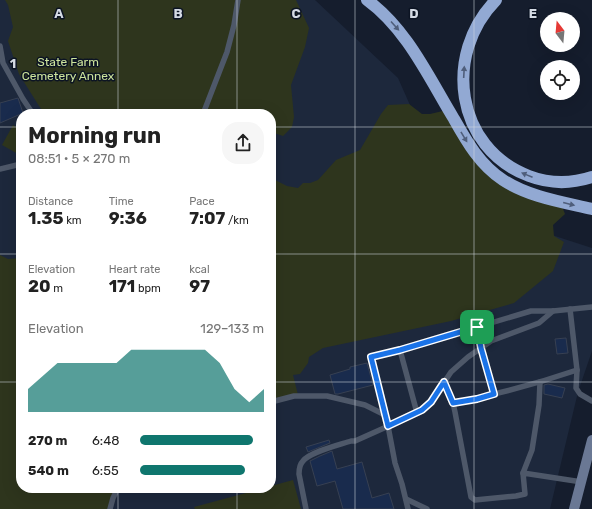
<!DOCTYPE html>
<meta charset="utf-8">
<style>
:root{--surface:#fff;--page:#f6f6f6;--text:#222;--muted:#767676;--accent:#0f766e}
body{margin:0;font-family:Rubik,sans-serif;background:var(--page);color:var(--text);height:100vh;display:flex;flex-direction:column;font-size:15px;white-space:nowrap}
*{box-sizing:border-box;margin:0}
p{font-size:13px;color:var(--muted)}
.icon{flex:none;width:22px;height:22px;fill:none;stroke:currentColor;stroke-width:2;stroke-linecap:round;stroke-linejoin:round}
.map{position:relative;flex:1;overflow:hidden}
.sheet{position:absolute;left:16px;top:109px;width:260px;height:384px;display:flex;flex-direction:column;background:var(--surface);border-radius:16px;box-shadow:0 4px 16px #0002}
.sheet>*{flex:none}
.needle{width:26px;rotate:344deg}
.buttons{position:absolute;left:540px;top:12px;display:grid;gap:8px}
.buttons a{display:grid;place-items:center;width:40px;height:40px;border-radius:50%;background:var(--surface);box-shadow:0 4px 16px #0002;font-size:20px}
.pin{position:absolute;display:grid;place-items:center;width:34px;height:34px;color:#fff;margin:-17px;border-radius:8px;box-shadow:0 2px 6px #0006}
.round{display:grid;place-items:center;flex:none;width:42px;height:42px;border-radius:16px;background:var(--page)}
.headline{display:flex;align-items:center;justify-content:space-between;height:68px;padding:0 12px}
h1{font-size:22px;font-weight:700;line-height:30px}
.stats{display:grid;grid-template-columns:repeat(3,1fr);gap:6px;height:68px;padding:4px 12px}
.stats div{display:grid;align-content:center}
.stats b{font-size:17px;font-weight:700}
.stats small{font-size:11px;font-weight:400}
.stats p{font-size:11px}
.chart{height:112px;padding:8px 12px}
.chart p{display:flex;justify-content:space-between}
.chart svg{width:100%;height:72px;margin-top:4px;fill:var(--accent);opacity:.7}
ul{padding:0 12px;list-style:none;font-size:13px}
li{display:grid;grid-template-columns:64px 48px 1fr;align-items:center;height:30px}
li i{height:10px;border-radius:5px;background:var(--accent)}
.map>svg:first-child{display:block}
</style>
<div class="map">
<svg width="592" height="509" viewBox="0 0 592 509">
<rect width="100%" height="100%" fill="#151d2d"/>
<!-- built -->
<path fill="#1d283c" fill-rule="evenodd" d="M0,0H315L398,78L429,148L487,214L592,248V351L578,392L550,509H0ZM21,114H271V488H21Z"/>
<!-- green -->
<g fill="#2e351d">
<polygon points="5,0 296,0 309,28 305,47 291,85 294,117 292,127 283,136 271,132 271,114 45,114 39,106 19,74 8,41 13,27 8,5"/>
<polygon points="409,104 422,114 430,114 447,110 494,174 561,204 565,214 553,225 554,236 564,242 553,271 514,303 451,321 323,348 309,357 308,363 300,374 293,375 298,395 271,403 271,178 287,186 298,188 303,183 310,183 318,180 336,160 360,150 381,114 388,105"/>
<polygon points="13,125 21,130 21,149 18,154 2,145"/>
<polygon points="0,255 8,259 21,258 21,488 119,488 112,509 0,509"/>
<polygon points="293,480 301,509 195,509 194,507 264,488 271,488 271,486"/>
</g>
<!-- building -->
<g fill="#192b4d" stroke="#374052">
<polygon points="18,98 23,113 0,123 0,103"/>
<polygon points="566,338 568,353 557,354 555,339"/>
<polygon points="367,363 373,385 338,394 335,394 330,375 350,369 350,367"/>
<polygon points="548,384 565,388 562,398 544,394 544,385"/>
<polygon points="329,440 330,443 308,452 306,447"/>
<polygon points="332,451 337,469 362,462 372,498 389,493 394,509 343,509 335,481 317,486 310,461 320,456"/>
</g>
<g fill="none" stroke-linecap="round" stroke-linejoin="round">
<!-- lane -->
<g stroke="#4e5869" stroke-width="5.5">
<polyline points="0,46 3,63 23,99 33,114"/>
<polyline points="203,114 227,52 234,25 238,0"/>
<polyline points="0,169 21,164"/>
<polyline points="570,309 577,370 576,388 580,394 592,401"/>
<polyline points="477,327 481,348 494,394"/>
<polyline points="400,350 417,413"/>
<polyline points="444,382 453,403 455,412 471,497 475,500 516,496 525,494 523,473 582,482"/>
<polyline points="271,402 294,396 327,396 365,405 385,415"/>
<path d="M453,403C495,395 536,384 577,370"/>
<polyline points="523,473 532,450 539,405 540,382"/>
<polyline points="406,499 427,509"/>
<polyline points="110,509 113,498 118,488"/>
<path d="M306,509L299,474C299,470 300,464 303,461C310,452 339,445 351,441H355L422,411L431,402L451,372L468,357L491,341L539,323L553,311"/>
<polyline points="408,509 402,484 395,463 388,426 371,357 400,350 531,311 553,311 592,307"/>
</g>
<!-- secondary -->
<polyline stroke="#6a7894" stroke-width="10" points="574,509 592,440"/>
<!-- highway -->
<g stroke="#92a9d3" stroke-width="12">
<path d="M367,0C407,29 429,78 454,119C467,142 480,165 503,180C529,197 562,202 592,209"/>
<path d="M496,0C443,54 455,148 529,176C550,184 571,184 592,177"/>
</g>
</g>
<!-- one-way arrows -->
<defs><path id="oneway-solid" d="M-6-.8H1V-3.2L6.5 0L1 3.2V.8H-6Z"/></defs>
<g fill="#4f5e7b">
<use href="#oneway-solid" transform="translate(395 26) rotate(48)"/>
<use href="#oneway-solid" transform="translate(464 72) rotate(-87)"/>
<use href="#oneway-solid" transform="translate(464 137) rotate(59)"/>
<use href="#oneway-solid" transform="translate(527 175) rotate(-158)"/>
<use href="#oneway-solid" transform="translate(569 204) rotate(14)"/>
</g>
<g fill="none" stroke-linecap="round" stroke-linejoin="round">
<defs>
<polygon id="route" points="477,327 481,348 494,394 477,399 453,403 444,382 431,402 422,410 388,426 371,357 400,350"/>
</defs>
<!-- route casing -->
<use href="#route" stroke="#fff" stroke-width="8"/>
<!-- route -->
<use href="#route" stroke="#1a73e8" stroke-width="5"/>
</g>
<!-- grid -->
<path fill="none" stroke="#d4dae4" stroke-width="1" stroke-opacity="0.55" d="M118,0V114M237,0V114M355,0V509M474,0V509M0,127H21M271,127H592M0,254H21M271,254H592M0,382H21M271,382H592M118,488V509M237,488V509"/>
<g text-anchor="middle" stroke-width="3" stroke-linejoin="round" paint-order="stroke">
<!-- park labels -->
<g font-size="12" fill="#cde49c" stroke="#0c1423">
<text x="68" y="66">State Farm<tspan x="68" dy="14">Cemetery Annex</tspan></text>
</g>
</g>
<g font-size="13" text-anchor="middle" font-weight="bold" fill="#d4dae4" stroke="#0c1423" stroke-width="3" stroke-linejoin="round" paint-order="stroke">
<text x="59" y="18">A</text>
<text x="178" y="18">B</text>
<text x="296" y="18">C</text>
<text x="414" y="18">D</text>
<text x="533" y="18">E</text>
<text x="13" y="68">1</text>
</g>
</svg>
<div class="buttons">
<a><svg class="needle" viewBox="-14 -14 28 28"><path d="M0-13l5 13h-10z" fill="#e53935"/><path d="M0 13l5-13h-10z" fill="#767676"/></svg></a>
<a><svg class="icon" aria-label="locate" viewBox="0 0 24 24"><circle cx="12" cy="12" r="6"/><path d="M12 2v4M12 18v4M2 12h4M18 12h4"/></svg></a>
</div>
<div class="pin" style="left:477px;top:327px;background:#1e9e55"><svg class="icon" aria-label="arrive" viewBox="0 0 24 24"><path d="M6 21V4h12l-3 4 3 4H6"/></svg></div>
<section class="sheet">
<div class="headline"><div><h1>Morning run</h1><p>08:51 · 5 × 270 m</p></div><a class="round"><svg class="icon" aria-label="share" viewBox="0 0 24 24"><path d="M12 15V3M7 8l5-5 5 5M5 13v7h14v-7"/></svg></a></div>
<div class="stats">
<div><p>Distance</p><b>1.35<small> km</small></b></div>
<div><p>Time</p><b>9:36</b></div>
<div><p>Pace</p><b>7:07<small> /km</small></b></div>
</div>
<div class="stats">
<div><p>Elevation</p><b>20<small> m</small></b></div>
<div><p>Heart rate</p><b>171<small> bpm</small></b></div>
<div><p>kcal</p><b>97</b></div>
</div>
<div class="chart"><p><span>Elevation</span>129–133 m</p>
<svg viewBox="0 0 160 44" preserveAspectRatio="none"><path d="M0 44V30L10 22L20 14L30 14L40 14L50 14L60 14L70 6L80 6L90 6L100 6L110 6L120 6L130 14L140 30L150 38L160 30V44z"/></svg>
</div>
<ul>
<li><b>270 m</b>6:48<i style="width:91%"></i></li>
<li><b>540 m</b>6:55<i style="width:85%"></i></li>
</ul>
</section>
</div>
